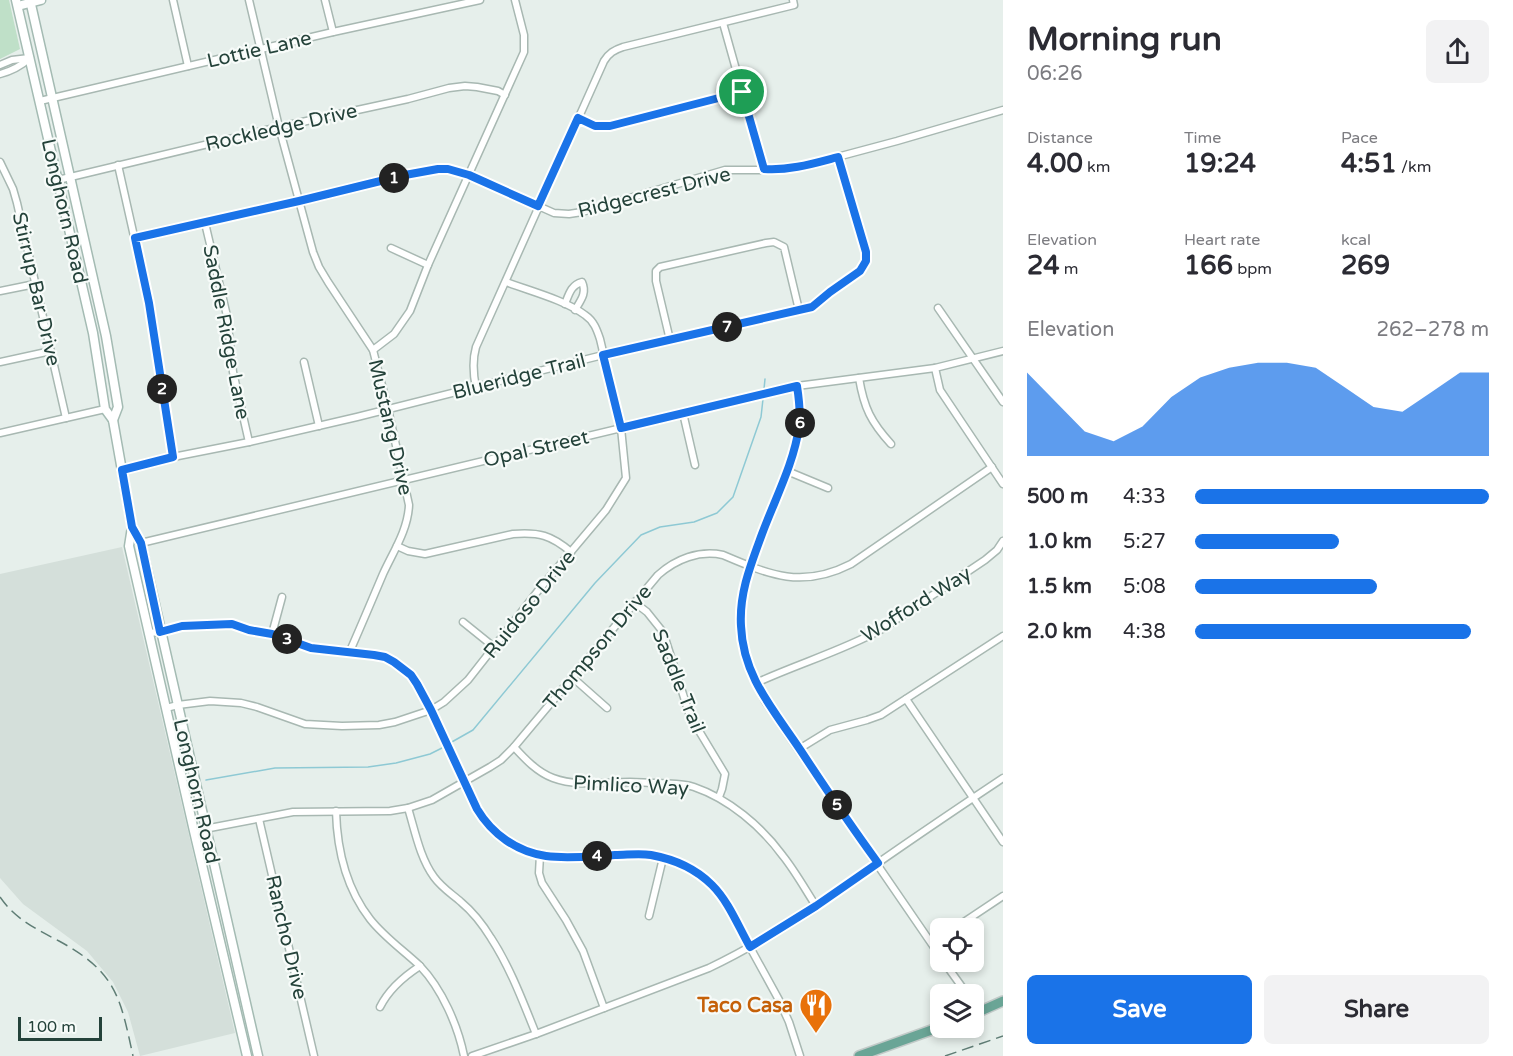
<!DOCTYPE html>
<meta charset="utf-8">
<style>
:root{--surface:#fff;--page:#f2f2f3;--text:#2b2b33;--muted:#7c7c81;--accent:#1a73e8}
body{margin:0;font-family:"Varela Round",sans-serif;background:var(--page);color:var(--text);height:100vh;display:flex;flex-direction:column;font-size:22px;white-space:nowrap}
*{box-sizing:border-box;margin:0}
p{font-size:20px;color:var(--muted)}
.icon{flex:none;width:33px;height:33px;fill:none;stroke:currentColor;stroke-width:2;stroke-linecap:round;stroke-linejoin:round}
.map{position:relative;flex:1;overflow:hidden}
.panel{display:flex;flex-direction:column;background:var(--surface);width:510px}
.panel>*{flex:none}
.tools{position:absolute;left:930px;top:918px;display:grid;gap:12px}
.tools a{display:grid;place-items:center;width:54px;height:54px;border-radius:9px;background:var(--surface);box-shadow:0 3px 9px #0003;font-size:30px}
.scale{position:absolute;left:18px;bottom:15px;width:84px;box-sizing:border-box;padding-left:6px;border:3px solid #24423a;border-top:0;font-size:16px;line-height:21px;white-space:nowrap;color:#24423a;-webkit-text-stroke:4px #f7fbf9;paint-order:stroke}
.pin{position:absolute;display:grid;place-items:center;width:51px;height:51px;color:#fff;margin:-26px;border:3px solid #fff;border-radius:50%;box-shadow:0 2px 6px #0007}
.km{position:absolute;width:30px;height:30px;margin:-15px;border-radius:50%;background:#222;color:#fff;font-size:16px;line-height:30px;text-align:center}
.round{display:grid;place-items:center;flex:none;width:63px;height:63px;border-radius:9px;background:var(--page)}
.summary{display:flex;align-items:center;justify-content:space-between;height:102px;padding:0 24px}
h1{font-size:33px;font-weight:700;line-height:45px}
.metrics{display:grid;grid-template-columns:repeat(3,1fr);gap:9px;height:102px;padding:6px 24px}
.metrics div{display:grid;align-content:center}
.metrics b{font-size:26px;font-weight:700}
.metrics small{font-size:16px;font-weight:400}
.metrics p{font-size:16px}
.chart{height:168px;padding:12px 24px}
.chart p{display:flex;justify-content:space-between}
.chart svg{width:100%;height:108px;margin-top:6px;fill:var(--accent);opacity:.7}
.cta{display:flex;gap:12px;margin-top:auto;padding:12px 24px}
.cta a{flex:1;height:69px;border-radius:9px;background:var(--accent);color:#fff;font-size:24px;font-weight:700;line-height:69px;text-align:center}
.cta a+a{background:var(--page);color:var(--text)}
ul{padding:0 24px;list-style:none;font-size:20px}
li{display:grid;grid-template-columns:96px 72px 1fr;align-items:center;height:45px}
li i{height:15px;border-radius:8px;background:var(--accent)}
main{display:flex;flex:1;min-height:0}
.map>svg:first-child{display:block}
</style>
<main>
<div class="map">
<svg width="1003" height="1056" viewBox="0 0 1003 1056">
<rect width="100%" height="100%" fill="#e6efeb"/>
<!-- built -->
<polygon fill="#d4dfda" points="122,547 235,1033 140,1056 128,1012 113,982 87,951 23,904 0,878 0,574"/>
<!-- green -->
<polygon fill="#bfe0c8" points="0,0 9,0 20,49 0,59"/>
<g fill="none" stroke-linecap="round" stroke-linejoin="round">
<!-- stream -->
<g stroke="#8ec9d4" stroke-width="1.5">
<polyline points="764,389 765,379"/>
<polyline points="450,743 473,730 595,583 641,535 660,527 694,522 717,513 733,497 761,417 763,399"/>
<polyline points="206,780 275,768 368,767 396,763 430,754 442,748"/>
</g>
<defs>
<g id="street">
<polyline points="173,0 188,66"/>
<path d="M249,0L279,127L313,252L319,267L328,282L373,350L388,409L409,505C408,530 393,552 383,574C372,600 361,626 350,651"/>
<polyline points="325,0 333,32"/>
<polyline points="723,23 764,169"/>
<polyline points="0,65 12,60 29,58"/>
<path d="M0,74C12,71 21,66 30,58"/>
<polyline points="40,101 333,32 480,0"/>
<polyline points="578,118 595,126 610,126 742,91"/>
<polyline points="0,162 13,189 17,203 66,418"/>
<polyline points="118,165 149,303 173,457"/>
<polyline points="58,180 279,127 408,99 449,88 465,86 477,87 498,91 505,95"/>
<polyline points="205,223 227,316 233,372 249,442"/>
<polyline points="135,238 299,201 427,170 448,169 469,175 554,213 569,214 582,212 725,170 774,170 811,164 897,141 1003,110"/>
<polyline points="391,248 428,265"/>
<polyline points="0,291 35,284"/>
<path d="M565,304C569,294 571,285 582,282C587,293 581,300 575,310"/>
<polyline points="938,308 1003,402"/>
<polyline points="670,340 656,281 656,271 660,267 766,243 774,242 784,247 799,310"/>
<polyline points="373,350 394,334 410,311 428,265 524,52 524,35 515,0"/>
<polyline points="0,362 51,351"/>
<polyline points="304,362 319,426"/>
<polyline points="935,368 940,390 1003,484"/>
<path d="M859,378C864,408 871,422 891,444"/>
<path d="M797,386C799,399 801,413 799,427C796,449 787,471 778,492C755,550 726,609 751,672C755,682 760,691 765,701L940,956"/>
<path d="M476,388C473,373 472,361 476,347L604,61C609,53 614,50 623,47L794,5L793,0"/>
<polyline points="683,413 695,465"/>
<polyline points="0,433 105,409"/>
<polyline points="122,470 173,457 249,442 357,417 603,355 812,307 829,292 860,271 866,262 866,252 838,157"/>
<polyline points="787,471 828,488"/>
<polyline points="141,543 797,386 935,368 1003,351"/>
<path d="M397,546L408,551L425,554L513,534C539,532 551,535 571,552"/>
<polyline points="634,602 647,612 663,632 690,716 725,774 722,789 719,797"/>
<polyline points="463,622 494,647"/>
<polyline points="149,633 160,632 182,626 232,624 249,630 272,634 311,648 350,651 385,657 403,668 412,675 418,684 431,710 477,809 488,825 504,839 522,849 548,856 651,855 663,858 689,868 712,885 724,900 779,1000 789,1022 800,1056"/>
<polyline points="272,634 282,597"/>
<polyline points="572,677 607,708"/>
<path d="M756,683C797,664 842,651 882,629L985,560L997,550L1003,541"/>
<polyline points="906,699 1003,842"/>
<path d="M166,708L178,705L210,701L241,703L257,707L305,724L342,726L379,725L395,722L431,710L444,702L468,680L537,592L606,510L626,478L621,428L600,339C597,330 594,321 585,315C565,300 530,291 506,282"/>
<path d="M514,747C525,759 537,772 553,778C577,787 604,782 630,782C639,782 648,783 657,783C670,784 682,783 694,787C729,799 761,826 783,856C795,871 805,889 816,906"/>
<polyline points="799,749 830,730 867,720 881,715 1003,636"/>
<path d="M408,808C415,831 420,858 434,877C442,888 452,894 461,902C473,912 483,925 491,938C510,967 523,1002 536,1034"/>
<path d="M336,811C337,849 346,888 370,919C384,937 403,950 420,966C442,989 458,1026 464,1056"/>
<polyline points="259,819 314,1056"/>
<path d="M194,831L293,812L390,811L408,808L432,800L490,767L501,760L514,747L658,575C676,559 699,550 723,555C770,575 802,589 851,564L992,467"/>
<polyline points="540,855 539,873 542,883 566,920 583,951 604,1008"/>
<polyline points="649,916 663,858"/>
<polyline points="955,928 1003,896"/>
<polyline points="944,962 967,994"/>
<path d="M380,1007C389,989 403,977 420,966"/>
<path d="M472,1056L536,1034L709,968C762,943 810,910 858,877C906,843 955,810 1003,778"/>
</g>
<g id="secondary">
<polyline points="16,0 93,333 105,409 113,420 132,527 141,543 258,1056"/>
<polyline points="30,0 106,336 118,407 113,420"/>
<polyline points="18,6 41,0"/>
<polyline points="132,527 129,546 194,831 247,1056"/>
</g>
<g id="primary">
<polyline points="974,1014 1003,1001"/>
<polyline points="859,1056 940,1027"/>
</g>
</defs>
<!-- street casing -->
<use href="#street" stroke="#a8b8b2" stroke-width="9"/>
<!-- secondary casing -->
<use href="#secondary" stroke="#a4bbb3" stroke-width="11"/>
<!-- primary casing -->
<use href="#primary" stroke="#c2cac8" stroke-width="12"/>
<!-- street -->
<use href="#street" stroke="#fff" stroke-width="6"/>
<!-- secondary -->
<use href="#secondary" stroke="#fff" stroke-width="8"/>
<!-- primary -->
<use href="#primary" stroke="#6aa596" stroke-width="9"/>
<!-- rail -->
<g stroke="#5f7d75" stroke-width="1.5" stroke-dasharray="12 6" stroke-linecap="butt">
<path d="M0,897C15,919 36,929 59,941C116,972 120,996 133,1056"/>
<polyline points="945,1056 1003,1036"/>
</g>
</g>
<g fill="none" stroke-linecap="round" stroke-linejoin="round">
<defs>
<path id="route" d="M742,92L764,169C789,171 815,163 838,157L866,252V261L860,271L830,292L812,307L603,355L621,428L797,386C799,399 801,413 799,427C794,463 775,499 762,534C751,564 739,593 741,626C743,677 774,710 801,751C826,789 851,826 878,863L816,906L750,947C738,926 729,902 712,885C696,869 673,859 651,855C639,853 627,855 615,855C593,856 568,859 546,856C517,852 492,834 477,809L431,710L417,684L411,675L394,662L385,657L374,655L311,648L272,634L249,630L232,624L182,626L160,632L141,543L132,527L122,470L173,457L149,303L135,238L299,201L405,175L438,169H448L469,175L538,206L578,118L595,126H610Z"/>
</defs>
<!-- route casing -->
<use href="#route" stroke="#fff" stroke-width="12"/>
<!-- route -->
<use href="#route" stroke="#1a73e8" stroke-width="8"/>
</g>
<!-- icons -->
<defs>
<symbol id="restaurant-pin" viewBox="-11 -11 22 30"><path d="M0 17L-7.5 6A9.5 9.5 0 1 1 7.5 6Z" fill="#e8710a" stroke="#f7fbf9"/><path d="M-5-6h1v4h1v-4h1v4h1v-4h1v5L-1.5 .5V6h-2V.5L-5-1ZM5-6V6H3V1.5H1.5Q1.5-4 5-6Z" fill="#fff"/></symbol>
</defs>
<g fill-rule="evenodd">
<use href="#restaurant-pin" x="797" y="986" width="38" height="52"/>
</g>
<g text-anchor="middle" stroke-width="4.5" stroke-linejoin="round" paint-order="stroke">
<!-- street labels -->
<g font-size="20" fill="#24423a" stroke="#f7fbf9">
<text transform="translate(259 49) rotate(-13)" y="7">Lottie Lane</text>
<text transform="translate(281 127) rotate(-13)" y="7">Rockledge Drive</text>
<text transform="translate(654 192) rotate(-14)" y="7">Ridgecrest Drive</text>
<text transform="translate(65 211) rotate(77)" y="7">Longhorn Road</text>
<text transform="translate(37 289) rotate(77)" y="7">Stirrup Bar Drive</text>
<text transform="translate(227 332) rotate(79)" y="7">Saddle Ridge Lane</text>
<text transform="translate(519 376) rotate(-14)" y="7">Blueridge Trail</text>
<text transform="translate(391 427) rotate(77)" y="7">Mustang Drive</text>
<text transform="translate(536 448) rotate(-13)" y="7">Opal Street</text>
<text transform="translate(529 604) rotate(-51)" y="7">Ruidoso Drive</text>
<text transform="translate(916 604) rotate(-32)" y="7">Wofford Way</text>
<text transform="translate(597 647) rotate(-50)" y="7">Thompson Drive</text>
<text transform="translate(679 681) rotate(68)" y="7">Saddle Trail</text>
<text transform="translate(631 785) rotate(3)" y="7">Pimlico Way</text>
<text transform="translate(197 791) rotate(77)" y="7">Longhorn Road</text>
<text transform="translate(287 937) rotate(77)" y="7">Rancho Drive</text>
</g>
<!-- food labels -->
<g font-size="20" font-weight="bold" fill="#c56008" stroke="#f7fbf9" text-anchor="end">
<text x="793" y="1012">Taco Casa</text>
</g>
</g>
</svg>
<div class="tools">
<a><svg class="icon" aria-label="locate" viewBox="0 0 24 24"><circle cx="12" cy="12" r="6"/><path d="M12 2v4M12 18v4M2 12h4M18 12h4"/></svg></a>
<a><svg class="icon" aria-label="layers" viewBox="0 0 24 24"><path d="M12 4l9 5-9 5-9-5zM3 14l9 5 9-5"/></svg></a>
</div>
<div class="scale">100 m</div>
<div class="pin" style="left:742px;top:92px;background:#1e9e55"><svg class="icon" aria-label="arrive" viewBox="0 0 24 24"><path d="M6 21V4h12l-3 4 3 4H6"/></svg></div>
<b class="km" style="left:394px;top:178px">1</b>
<b class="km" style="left:162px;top:389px">2</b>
<b class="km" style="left:287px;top:639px">3</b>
<b class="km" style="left:597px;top:856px">4</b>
<b class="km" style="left:837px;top:805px">5</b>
<b class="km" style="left:800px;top:423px">6</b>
<b class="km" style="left:727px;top:327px">7</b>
</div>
<section class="panel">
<div class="summary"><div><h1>Morning run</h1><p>06:26</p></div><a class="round"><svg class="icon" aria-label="share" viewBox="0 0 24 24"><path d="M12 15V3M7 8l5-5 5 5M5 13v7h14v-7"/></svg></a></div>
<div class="metrics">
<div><p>Distance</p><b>4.00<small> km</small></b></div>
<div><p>Time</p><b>19:24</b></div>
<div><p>Pace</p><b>4:51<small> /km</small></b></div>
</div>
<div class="metrics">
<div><p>Elevation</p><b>24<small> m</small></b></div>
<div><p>Heart rate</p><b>166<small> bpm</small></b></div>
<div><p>kcal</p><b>269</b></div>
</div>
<div class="chart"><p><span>Elevation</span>262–278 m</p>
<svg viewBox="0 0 160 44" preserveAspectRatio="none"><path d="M0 44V10L10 22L20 34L30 38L40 32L50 20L60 12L70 8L80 6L90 6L100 8L110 16L120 24L130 26L140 18L150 10L160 10V44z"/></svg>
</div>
<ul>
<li><b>500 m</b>4:33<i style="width:100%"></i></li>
<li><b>1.0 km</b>5:27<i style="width:49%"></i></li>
<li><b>1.5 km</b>5:08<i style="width:62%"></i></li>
<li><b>2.0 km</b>4:38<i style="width:94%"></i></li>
</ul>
<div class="cta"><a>Save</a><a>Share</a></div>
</section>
</main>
